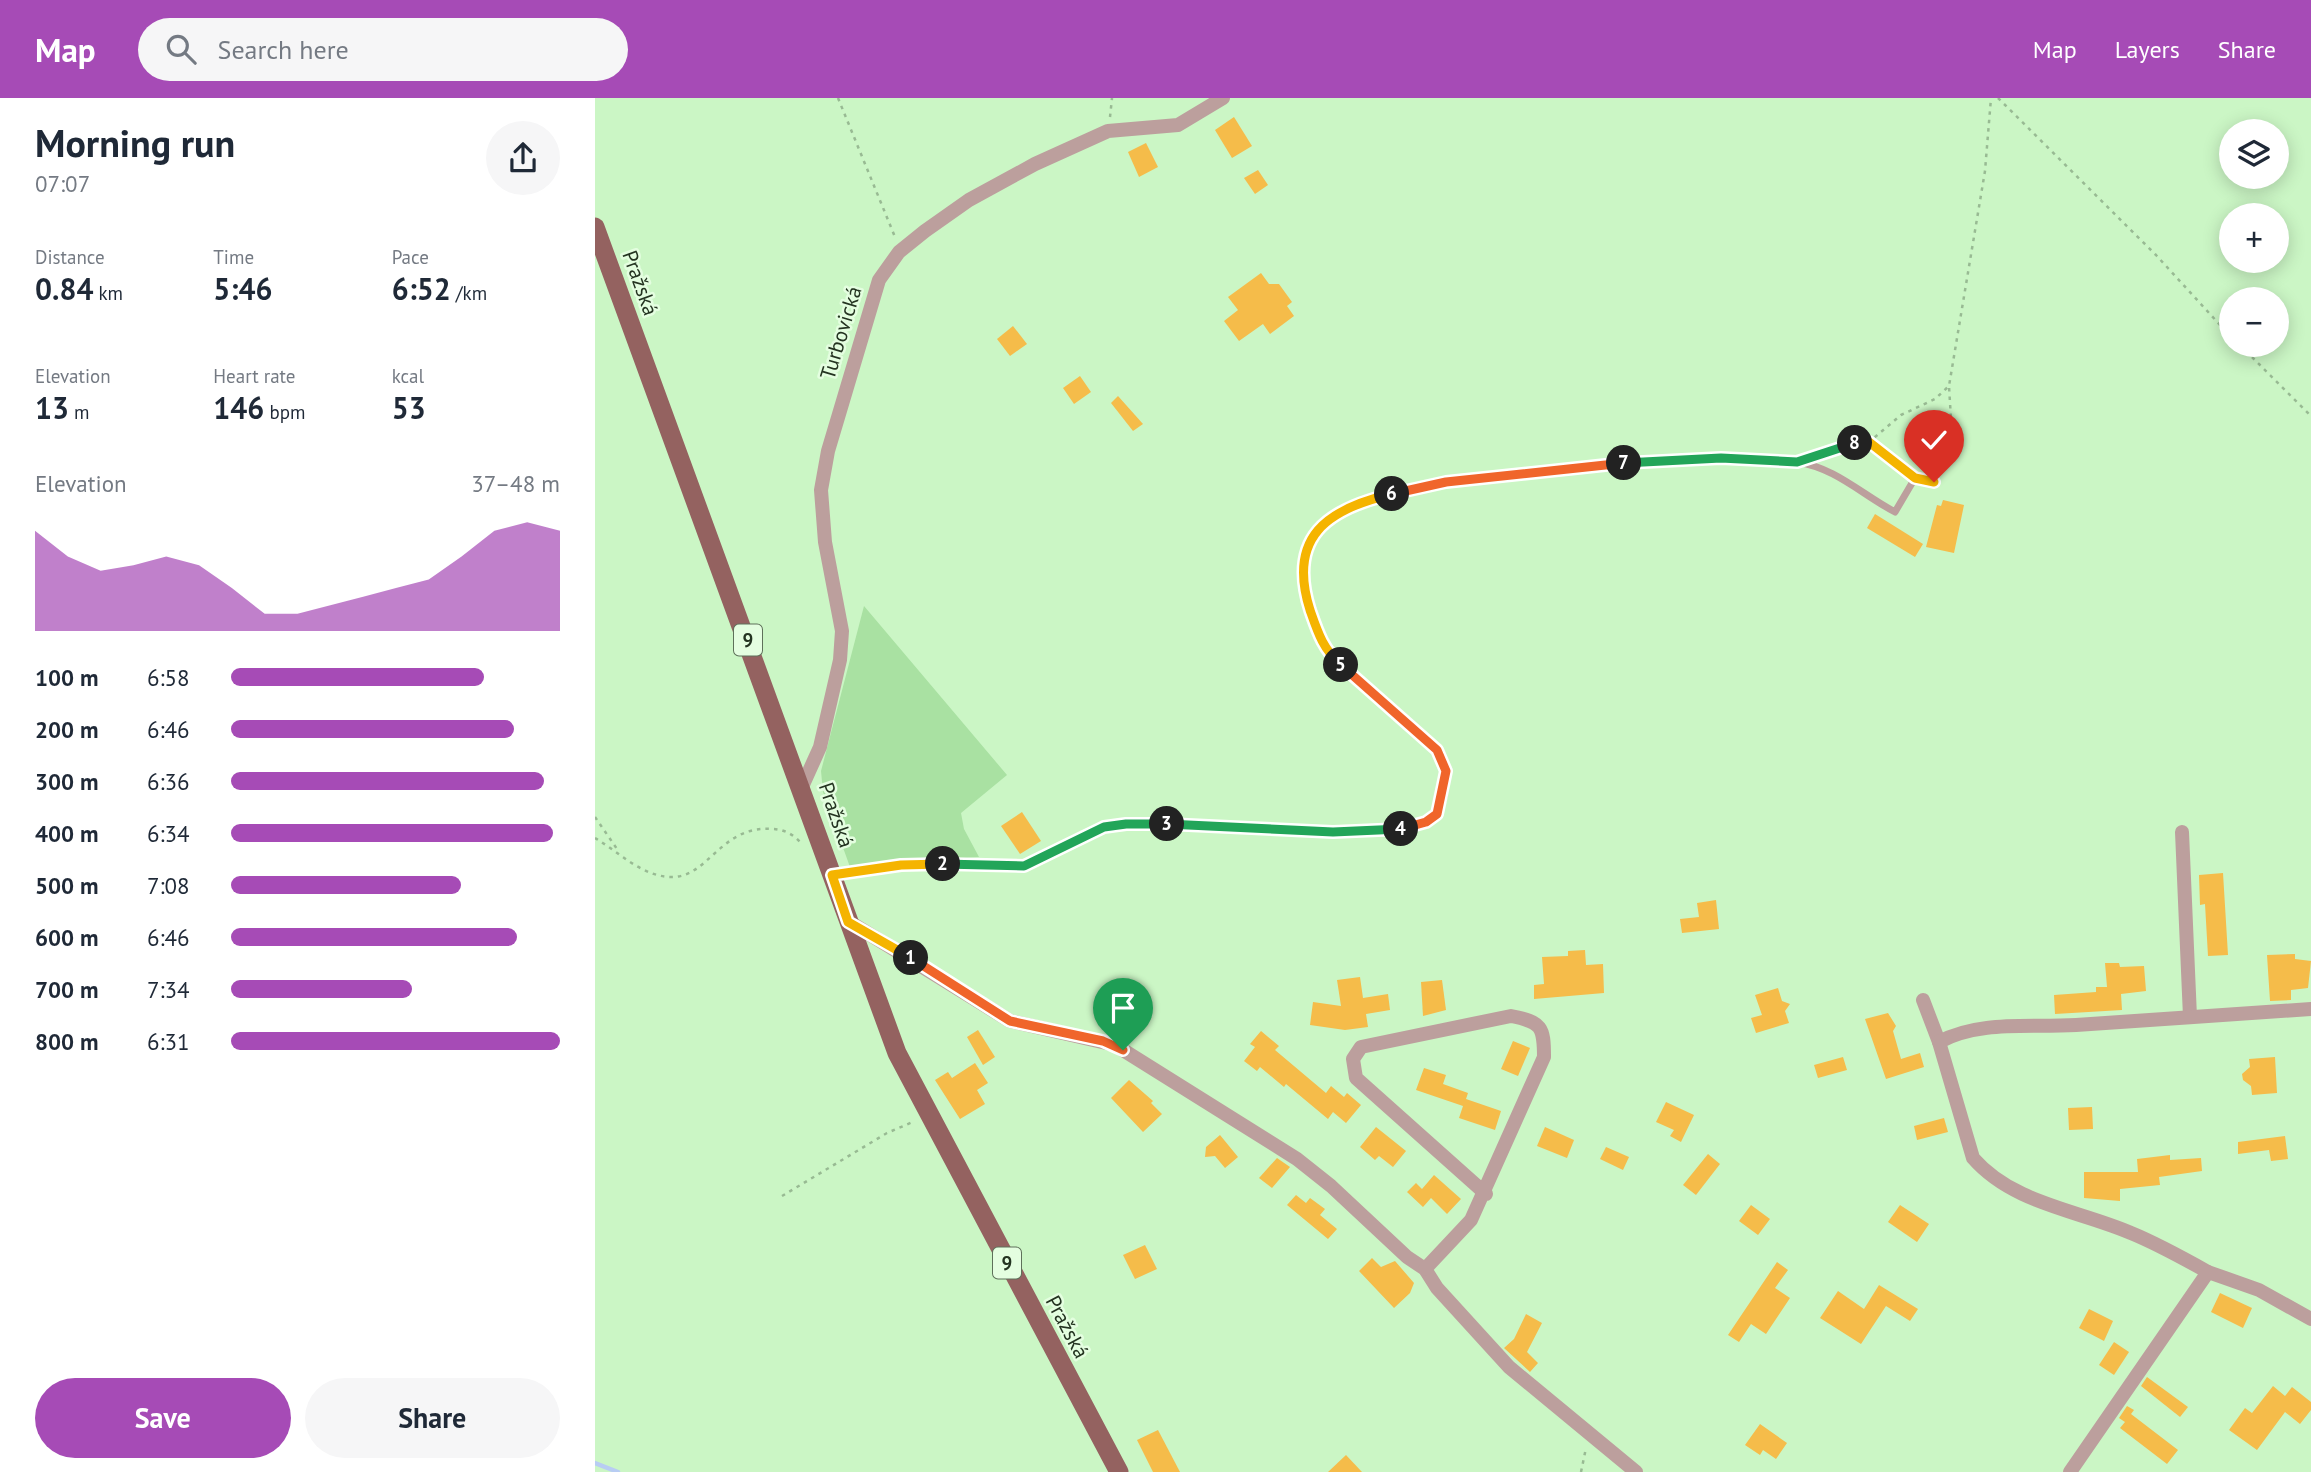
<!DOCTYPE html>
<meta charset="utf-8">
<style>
:root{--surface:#fff;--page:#f6f6f7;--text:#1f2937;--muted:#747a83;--accent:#a64bb6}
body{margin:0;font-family:"PT Sans",sans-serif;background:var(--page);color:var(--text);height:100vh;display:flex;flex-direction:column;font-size:26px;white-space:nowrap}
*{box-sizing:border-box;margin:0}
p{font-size:23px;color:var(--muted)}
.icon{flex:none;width:38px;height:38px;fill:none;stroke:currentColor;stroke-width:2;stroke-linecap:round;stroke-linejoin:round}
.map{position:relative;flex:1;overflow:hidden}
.details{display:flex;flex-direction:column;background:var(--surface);width:595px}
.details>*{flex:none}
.fabs{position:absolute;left:1624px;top:21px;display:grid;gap:14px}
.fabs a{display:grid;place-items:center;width:70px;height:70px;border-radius:50%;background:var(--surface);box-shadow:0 4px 18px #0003;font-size:35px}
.pin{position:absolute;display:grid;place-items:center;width:60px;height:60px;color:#fff;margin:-72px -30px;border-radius:50% 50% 50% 0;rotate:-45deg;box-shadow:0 0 7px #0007}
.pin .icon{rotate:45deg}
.km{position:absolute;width:35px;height:35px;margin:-18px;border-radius:50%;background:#222;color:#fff;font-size:19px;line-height:35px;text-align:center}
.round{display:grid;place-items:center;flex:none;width:74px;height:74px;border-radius:37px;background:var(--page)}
.overview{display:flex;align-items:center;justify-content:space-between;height:119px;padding:0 35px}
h1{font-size:38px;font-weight:800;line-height:52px}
.stats{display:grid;grid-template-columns:repeat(3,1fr);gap:10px;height:119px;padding:7px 35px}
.stats div{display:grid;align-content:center}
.stats b{font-size:30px;font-weight:800}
.stats small{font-size:19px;font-weight:400}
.stats p{font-size:19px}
.chart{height:196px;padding:14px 35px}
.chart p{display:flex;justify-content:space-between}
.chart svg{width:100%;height:126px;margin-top:7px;fill:var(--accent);opacity:.7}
.action{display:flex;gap:14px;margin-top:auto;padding:14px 35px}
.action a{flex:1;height:80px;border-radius:42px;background:var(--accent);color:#fff;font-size:28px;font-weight:800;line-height:80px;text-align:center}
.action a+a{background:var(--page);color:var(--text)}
ul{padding:0 35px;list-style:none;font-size:23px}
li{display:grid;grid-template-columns:112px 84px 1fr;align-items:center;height:52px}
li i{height:18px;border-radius:9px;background:var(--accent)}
header{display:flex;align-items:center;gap:42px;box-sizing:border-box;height:98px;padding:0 35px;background:var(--accent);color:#fff}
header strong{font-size:33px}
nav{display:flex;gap:38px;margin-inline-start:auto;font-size:24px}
.search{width:490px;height:63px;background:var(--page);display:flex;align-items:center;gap:18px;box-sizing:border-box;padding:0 24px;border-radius:38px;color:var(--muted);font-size:26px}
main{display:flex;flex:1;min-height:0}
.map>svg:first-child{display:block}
</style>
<header>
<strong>Map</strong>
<div class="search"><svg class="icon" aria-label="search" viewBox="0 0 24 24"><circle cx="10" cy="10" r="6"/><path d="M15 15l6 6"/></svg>Search here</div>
<nav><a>Map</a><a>Layers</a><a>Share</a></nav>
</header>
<main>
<section class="details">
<div class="overview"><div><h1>Morning run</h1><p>07:07</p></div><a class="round"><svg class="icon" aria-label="share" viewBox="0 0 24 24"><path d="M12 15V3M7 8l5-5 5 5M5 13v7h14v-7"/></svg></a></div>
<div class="stats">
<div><p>Distance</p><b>0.84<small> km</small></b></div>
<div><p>Time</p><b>5:46</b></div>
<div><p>Pace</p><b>6:52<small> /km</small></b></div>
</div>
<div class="stats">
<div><p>Elevation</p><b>13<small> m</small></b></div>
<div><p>Heart rate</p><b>146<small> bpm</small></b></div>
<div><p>kcal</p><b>53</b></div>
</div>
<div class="chart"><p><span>Elevation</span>37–48 m</p>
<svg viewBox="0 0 160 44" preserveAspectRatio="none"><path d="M0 44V9L10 18L20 23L30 21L40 18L50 21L60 29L70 38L80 38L90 35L100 32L110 29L120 26L130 18L140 9L150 6L160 9V44z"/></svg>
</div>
<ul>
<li><b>100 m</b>6:58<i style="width:77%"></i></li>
<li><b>200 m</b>6:46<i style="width:86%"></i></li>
<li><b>300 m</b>6:36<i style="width:95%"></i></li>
<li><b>400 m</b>6:34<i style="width:98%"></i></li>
<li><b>500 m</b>7:08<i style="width:70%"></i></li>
<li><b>600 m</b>6:46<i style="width:87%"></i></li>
<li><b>700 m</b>7:34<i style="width:55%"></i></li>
<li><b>800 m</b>6:31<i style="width:100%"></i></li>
</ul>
<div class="action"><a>Save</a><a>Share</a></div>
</section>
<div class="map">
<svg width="1716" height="1374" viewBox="0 0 1716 1374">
<rect width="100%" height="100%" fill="#cbf6c5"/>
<!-- green -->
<polygon fill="#a9e1a2" points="269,508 412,677 366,715 369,731 384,759 255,769 228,694 226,673"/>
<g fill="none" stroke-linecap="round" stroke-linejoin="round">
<!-- stream -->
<polyline stroke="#b8cdf3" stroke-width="4.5" points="0,1365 23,1374"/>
</g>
<!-- building -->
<g fill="#f5bc4a">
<polygon points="639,19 657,48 637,60 620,32"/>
<polygon points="551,45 563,69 544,79 533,54"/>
<polygon points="663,72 673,87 660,96 649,80"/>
<polygon points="666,175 674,186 684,186 697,204 692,208 699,218 675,236 668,226 644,243 629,223 643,212 633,199"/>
<polygon points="418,228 432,246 415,258 402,241"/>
<polygon points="485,278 496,294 479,306 468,290"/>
<polygon points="523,298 548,326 538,333 516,305"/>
<polygon points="1348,402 1369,407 1359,455 1331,449 1342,407 1346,408"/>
<polygon points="1280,416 1328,446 1320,459 1272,430"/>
<polygon points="427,714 446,743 425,756 406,728"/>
<polygon points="1628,775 1633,857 1613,858 1610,806 1605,807 1604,777"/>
<polygon points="1121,802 1124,831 1087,835 1085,821 1104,819 1102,805"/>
<polygon points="990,852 991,867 1008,866 1009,895 939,901 939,887 949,886 947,859 973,858 973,853"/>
<polygon points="1700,856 1700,861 1716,863 1713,890 1696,892 1696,902 1675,903 1672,857"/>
<polygon points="1510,865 1524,865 1525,869 1549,868 1551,893 1526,896 1527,912 1460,916 1459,897 1501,894 1501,889 1512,889"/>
<polygon points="765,879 768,900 793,896 795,912 771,916 773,929 750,932 715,927 718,904 746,908 742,882"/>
<polygon points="847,882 851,912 828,918 826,884"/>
<polygon points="1183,890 1187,903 1195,906 1190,913 1194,925 1161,935 1156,920 1167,917 1160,897"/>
<polygon points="1293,915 1301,928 1298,933 1306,961 1325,955 1329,969 1291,981 1270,921"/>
<polygon points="383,932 400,959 388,967 372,939"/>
<polygon points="666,933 684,948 680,952 731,995 736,988 749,999 752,995 766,1007 751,1025 738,1014 733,1021 691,986 689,989 665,969 662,973 649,963 660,949 655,946"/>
<polygon points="918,943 935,950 923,978 906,971"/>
<polygon points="1248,959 1252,972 1223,980 1219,967"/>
<polygon points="1680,959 1682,995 1657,997 1656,988 1648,982 1647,976 1655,969 1654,961"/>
<polygon points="380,965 393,985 382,992 390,1006 365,1021 340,982 353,974 357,980"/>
<polygon points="829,970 851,977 848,986 873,995 871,1001 906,1013 900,1032 864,1020 868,1008 821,992"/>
<polygon points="534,982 558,1003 556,1005 567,1016 548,1034 516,1000"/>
<polygon points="1071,1004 1099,1017 1086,1044 1075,1038 1079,1032 1061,1024"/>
<polygon points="1497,1009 1498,1031 1474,1032 1473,1010"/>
<polygon points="1349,1020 1353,1034 1322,1042 1319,1028"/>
<polygon points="781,1029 811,1053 798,1069 784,1058 780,1062 765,1049"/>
<polygon points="950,1029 979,1042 972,1060 942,1048"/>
<polygon points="625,1037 643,1059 630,1070 620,1058 610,1059 611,1049"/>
<polygon points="1690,1038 1693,1061 1676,1063 1674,1052 1643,1056 1643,1044"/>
<polygon points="1011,1049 1034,1059 1028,1072 1005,1061"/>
<polygon points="1113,1056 1125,1066 1101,1097 1088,1087"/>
<polygon points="1575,1057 1575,1062 1606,1060 1607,1073 1564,1079 1565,1087 1525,1091 1525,1103 1489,1100 1489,1074 1543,1074 1542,1061"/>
<polygon points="682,1060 695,1069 677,1090 664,1080"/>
<polygon points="839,1077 866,1101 852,1116 836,1100 828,1109 812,1094 821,1085 827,1091"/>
<polygon points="701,1097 711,1105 715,1100 730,1111 725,1117 742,1131 733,1141 692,1107"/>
<polygon points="1156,1107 1175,1121 1163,1137 1144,1123"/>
<polygon points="1305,1107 1334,1126 1322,1144 1293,1124"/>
<polygon points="550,1147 562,1171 540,1181 528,1157"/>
<polygon points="777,1160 786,1169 800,1163 819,1185 815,1195 799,1210 764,1173"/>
<polygon points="1182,1164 1193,1172 1180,1190 1195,1200 1171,1236 1156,1226 1144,1244 1133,1237"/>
<polygon points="1284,1187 1323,1211 1315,1223 1291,1208 1266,1246 1225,1220 1243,1193 1269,1211"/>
<polygon points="1625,1195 1657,1210 1648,1230 1616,1214"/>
<polygon points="1494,1211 1518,1223 1509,1243 1484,1230"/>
<polygon points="931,1216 947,1225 932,1254 943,1265 935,1274 909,1250 919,1241"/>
<polygon points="1519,1244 1534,1254 1519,1277 1504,1267"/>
<polygon points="1552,1279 1593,1309 1585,1319 1546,1288"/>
<polygon points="1678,1288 1690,1298 1697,1289 1716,1304 1716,1312 1705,1326 1690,1314 1662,1352 1634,1332 1650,1310 1657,1315"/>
<polygon points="1532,1308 1539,1312 1536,1316 1583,1352 1572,1366 1525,1330 1530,1324 1524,1320"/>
<polygon points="1165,1326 1192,1345 1181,1361 1168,1352 1165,1357 1150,1347"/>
<polygon points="563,1332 585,1374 558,1374 542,1342"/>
<polygon points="751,1357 767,1374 733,1374"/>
</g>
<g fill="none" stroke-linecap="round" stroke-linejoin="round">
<!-- path -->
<g stroke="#98ba93" stroke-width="2.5" stroke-dasharray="3.5 5" stroke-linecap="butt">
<polyline points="243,0 300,139"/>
<polyline points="1403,0 1561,157 1636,239"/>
<polyline points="515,19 517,0"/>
<polyline points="1645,247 1716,318"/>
<polyline points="1274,344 1313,374"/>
<polyline points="1224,357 1259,345 1274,344 1306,317 1340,301 1354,288 1390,73 1396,0"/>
<polyline points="1331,383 1339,384 1357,338 1354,288"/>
<polyline points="0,719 22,751"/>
<path d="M0,740C24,754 47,779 77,779C114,779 126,727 177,731C188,731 198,736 205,744"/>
<polyline points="187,1098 292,1035 320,1023"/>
<polyline points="986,1374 991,1350"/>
</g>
<!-- service -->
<path stroke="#bc9f9d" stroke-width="7" d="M237,777L306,767L429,768L482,740L509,729L531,726C583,726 635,729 687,731C727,733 796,743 831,724C856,710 853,673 842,652L734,556C708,520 694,452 733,420C790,374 1124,352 1202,364C1241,370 1266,396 1300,414L1320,380"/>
<!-- minor -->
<g stroke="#bc9f9d" stroke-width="14">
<polyline points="207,689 225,649 245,562 247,533 230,444 226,392 233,353 284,182 304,154 330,133 374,102 440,66 513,33 583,27 628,0"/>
<polyline points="1587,734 1595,919"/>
<polyline points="253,823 415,923 520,947 702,1061 736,1088 812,1159 830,1171 842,1190 914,1269 1041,1374"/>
<polyline points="1328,902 1344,944"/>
<path d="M830,1171L876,1122L949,959C949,929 947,924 916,918L766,949L758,961L761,980L891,1096"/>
<path d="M1613,1174C1588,1160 1563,1146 1536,1135C1483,1112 1418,1106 1378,1060L1344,944C1385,922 1435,930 1481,927C1559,922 1638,916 1716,911"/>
<polyline points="1475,1374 1613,1174 1664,1192 1716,1221"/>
</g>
<!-- primary -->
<polyline stroke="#946260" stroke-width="19" points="0,129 302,955 524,1374"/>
</g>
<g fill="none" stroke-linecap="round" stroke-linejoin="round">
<defs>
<polyline id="split-1" points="316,860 415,923 508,943 528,952"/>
<polyline id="split-2" points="316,860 253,824 237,777 306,767 348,766"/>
<polyline id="split-3" points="348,766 429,768 509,729 531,726 572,726"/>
<polyline id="split-4" points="572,726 738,734 806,731"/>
<polyline id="split-5" points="746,567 842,652 851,673 842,716 831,724 806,731"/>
<path id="split-6" d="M746,567C728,551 723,535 715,512C692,439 732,411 797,396"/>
<polyline id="split-7" points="797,396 851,384 1029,365"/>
<polyline id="split-8" points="1029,365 1126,360 1202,364 1260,345"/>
<polyline id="split-9" points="1260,345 1274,344 1320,380 1339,384"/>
</defs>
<!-- split-1 casing -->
<use href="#split-1" stroke="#fff" stroke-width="14"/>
<!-- split-2 casing -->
<use href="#split-2" stroke="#fff" stroke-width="14"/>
<!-- split-3 casing -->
<use href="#split-3" stroke="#fff" stroke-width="14"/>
<!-- split-4 casing -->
<use href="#split-4" stroke="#fff" stroke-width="14"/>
<!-- split-5 casing -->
<use href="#split-5" stroke="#fff" stroke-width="14"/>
<!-- split-6 casing -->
<use href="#split-6" stroke="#fff" stroke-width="14"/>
<!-- split-7 casing -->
<use href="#split-7" stroke="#fff" stroke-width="14"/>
<!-- split-8 casing -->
<use href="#split-8" stroke="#fff" stroke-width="14"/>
<!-- split-9 casing -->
<use href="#split-9" stroke="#fff" stroke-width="14"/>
<!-- split-1 -->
<use href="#split-1" stroke="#f0652b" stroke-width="9"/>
<!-- split-2 -->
<use href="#split-2" stroke="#f5b400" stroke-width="9"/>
<!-- split-3 -->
<use href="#split-3" stroke="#22a559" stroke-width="9"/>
<!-- split-4 -->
<use href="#split-4" stroke="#22a559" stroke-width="9"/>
<!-- split-5 -->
<use href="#split-5" stroke="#f0652b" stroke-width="9"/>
<!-- split-6 -->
<use href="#split-6" stroke="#f5b400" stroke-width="9"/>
<!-- split-7 -->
<use href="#split-7" stroke="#f0652b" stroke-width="9"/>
<!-- split-8 -->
<use href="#split-8" stroke="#22a559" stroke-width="9"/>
<!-- split-9 -->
<use href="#split-9" stroke="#f5b400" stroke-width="9"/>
</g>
<g text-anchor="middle" stroke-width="5" stroke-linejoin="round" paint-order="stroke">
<!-- shield labels -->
<g fill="#e4fee0" stroke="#5e715a" stroke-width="2">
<rect x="139" y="526.5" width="28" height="31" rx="5"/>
<rect x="398" y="1149.5" width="28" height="31" rx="5"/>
</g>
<g font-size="19" font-weight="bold" fill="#243421">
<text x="153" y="549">9</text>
<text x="412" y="1172">9</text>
</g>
<!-- street labels -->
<g font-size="21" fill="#243421" stroke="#e4fee0">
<text transform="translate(45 185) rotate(70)" y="7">Pražská</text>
<text transform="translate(246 235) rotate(-73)" y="7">Turbovická</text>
<text transform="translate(241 717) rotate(71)" y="7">Pražská</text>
<text transform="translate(472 1229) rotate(62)" y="7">Pražská</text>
</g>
</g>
</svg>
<div class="fabs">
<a><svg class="icon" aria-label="layers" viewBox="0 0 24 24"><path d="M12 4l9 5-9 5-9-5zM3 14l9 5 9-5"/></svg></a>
<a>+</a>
<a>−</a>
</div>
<div class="pin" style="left:528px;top:952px;background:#1e9e55"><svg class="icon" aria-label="arrive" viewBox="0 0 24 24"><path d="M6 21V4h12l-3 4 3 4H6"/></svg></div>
<div class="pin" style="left:1339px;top:384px;background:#d93025"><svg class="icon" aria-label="check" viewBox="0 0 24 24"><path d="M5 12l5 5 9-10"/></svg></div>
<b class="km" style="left:316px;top:860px">1</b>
<b class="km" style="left:348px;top:766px">2</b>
<b class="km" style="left:572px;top:726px">3</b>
<b class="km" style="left:806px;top:731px">4</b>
<b class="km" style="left:746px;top:567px">5</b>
<b class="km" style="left:797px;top:396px">6</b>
<b class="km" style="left:1029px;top:365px">7</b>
<b class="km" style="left:1260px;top:345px">8</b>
</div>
</main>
